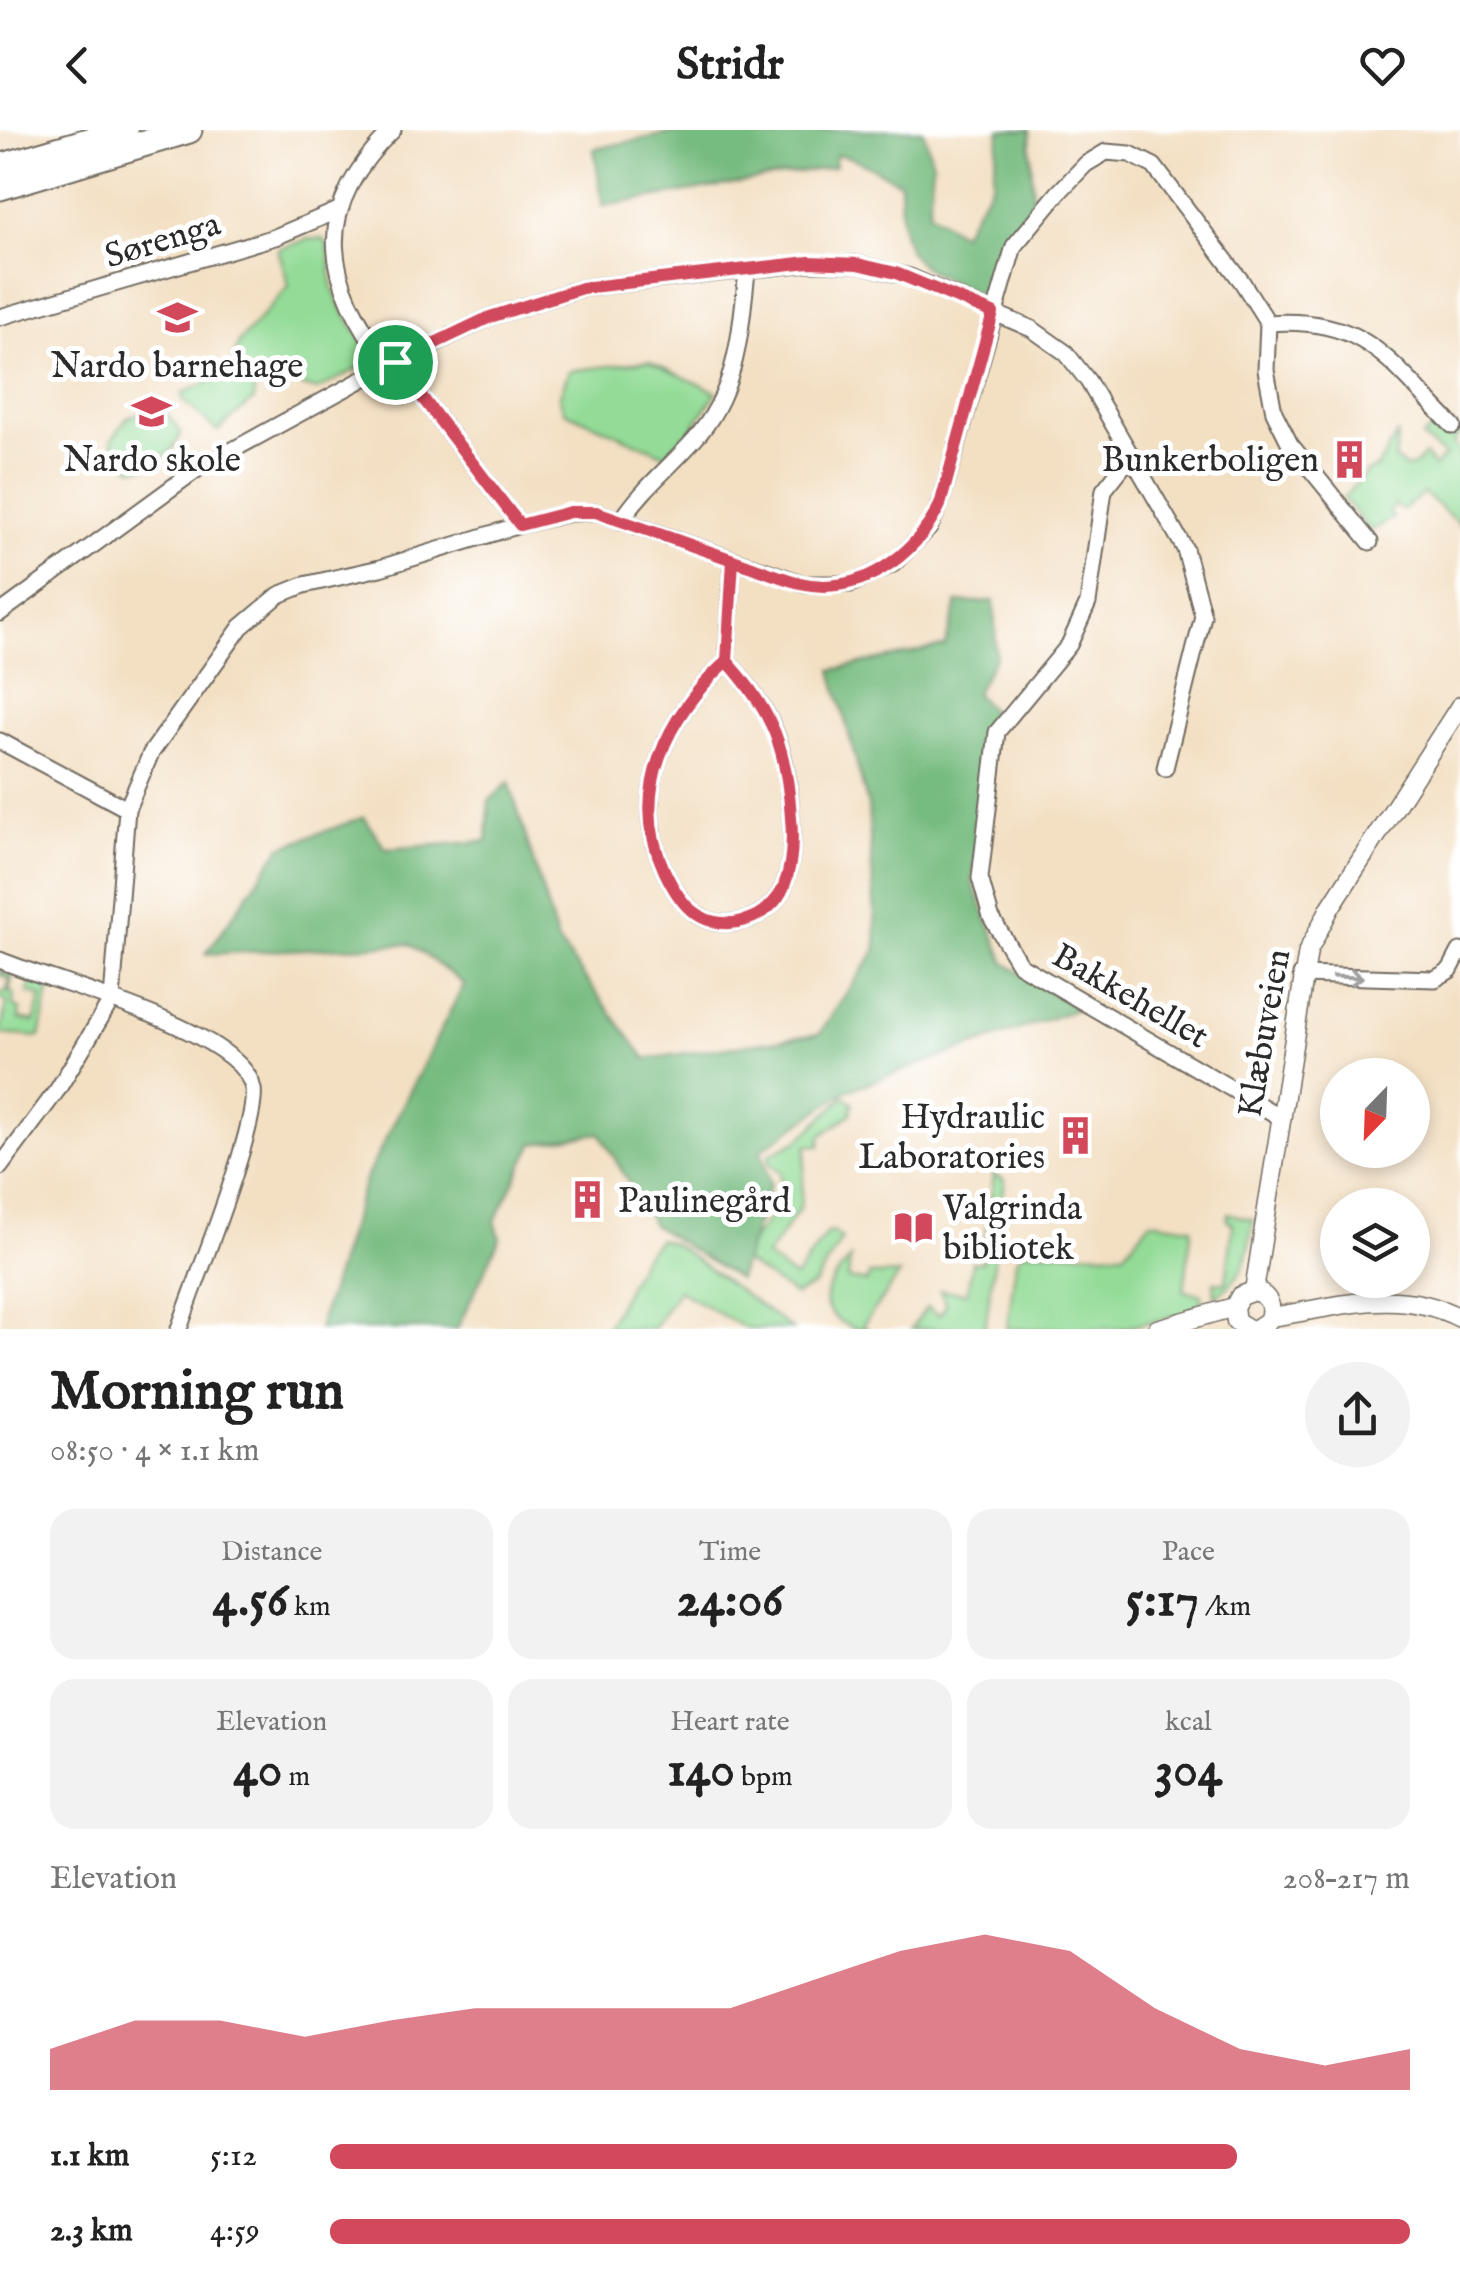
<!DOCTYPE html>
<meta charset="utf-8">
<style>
:root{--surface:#fff;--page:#f2f2f2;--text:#222;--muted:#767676;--accent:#d1495b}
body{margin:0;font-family:"IM FELL English",serif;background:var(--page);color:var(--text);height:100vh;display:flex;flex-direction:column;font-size:38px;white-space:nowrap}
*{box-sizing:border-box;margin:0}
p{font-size:32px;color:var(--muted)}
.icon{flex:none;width:55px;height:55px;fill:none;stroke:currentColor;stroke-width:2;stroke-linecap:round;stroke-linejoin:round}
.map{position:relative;height:1199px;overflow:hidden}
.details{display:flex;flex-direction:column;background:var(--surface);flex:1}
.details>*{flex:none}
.needle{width:65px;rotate:203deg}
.tools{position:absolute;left:1320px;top:928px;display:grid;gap:20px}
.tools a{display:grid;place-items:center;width:110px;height:110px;border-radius:50%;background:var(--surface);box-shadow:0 5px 15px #0003;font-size:50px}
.pin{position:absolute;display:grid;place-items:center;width:85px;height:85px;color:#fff;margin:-42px;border:5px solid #fff;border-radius:50%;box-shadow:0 2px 10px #0007}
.round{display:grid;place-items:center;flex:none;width:105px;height:105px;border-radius:52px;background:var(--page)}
.overview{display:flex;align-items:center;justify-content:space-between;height:170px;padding:0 50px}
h1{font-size:55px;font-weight:700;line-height:75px}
.metrics{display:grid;grid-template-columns:repeat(3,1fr);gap:15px;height:170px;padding:10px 50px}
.metrics div{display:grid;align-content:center;border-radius:25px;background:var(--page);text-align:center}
.metrics b{font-size:50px;font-weight:700}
.metrics small{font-size:28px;font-weight:400}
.metrics p{font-size:28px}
.chart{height:280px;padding:20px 50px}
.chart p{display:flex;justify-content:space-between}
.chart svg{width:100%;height:180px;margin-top:10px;fill:var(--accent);opacity:.7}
ul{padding:0 50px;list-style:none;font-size:32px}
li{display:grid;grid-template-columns:160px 120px 1fr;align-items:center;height:75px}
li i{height:25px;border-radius:12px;background:var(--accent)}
header{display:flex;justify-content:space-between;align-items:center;height:130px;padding:0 50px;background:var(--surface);font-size:45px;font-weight:700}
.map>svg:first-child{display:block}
</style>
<header><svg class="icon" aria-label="back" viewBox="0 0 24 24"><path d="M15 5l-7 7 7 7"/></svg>Stridr<svg class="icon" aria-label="heart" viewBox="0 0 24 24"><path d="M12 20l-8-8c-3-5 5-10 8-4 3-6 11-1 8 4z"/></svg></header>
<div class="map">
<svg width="1460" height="1199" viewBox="0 0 1460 1199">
<rect width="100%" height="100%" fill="#fff"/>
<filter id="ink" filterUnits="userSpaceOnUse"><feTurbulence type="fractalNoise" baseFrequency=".01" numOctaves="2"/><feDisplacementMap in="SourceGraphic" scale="20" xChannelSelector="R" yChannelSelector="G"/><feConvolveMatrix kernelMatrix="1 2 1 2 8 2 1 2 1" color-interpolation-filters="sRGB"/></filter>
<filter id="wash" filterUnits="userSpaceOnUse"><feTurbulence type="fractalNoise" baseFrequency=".0048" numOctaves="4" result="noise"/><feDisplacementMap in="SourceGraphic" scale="40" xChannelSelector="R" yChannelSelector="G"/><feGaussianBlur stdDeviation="2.25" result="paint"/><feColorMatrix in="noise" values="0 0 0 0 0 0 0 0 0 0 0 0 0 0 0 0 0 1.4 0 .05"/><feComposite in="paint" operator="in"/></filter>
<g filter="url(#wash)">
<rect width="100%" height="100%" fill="#f3dfc2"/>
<!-- green -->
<g fill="#93db96" stroke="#5f8360" stroke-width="2.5">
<path d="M309,109H324C333,123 329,140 333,157C340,181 356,200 370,221L364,235L317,260L237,240L232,233L239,212L289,156L278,119Z"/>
<polygon points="648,231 717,262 691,300 665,325 564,281 559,267 569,241"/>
<polygon points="236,248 254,251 254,270 217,301 183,270 182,263 216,249"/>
<path d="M142,282L167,284L181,302C174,324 156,339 132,338L115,325L112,309L127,288Z"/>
<polygon points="1440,290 1458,306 1453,314 1460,322 1460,395 1424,363 1402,380 1395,375 1389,382 1393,388 1370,401 1343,368 1367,342 1377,338 1398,303 1395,330 1407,338 1414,336 1425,325 1434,337 1445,326 1422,308"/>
<polygon points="0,837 2,842 13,843 9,862 14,863 13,876 20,879 19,889 34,892 42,866 28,863 31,851 50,857 40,907 0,904 7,871 0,870 0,862 6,863 10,848 0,845"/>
<path d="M845,966L853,973L851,984L821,1006L820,1016L807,1015L800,1078L766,1127L795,1148L827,1103L833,1102L842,1109L814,1155L795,1165L740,1129C759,1094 780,1090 781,1042L769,1033L770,1024L799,1010Z"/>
<polygon points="994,1044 1005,1051 985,1199 911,1199 927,1177 939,1185 946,1176 940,1160 967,1163 972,1132 982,1133"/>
<path d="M1228,1083L1253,1090C1249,1122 1246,1149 1215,1166L1214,1152L1226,1153L1233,1093L1227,1091Z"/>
<polygon points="1151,1091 1192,1097 1184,1161 1202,1164 1200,1180 1121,1199 1007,1199 1016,1131 1024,1121 1124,1123"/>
<polygon points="659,1109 676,1115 792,1199 746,1199 678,1160 653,1199 606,1199 642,1128"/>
<path d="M850,1129L848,1149L867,1152L869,1145L900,1144L863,1195L867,1199C853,1199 848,1197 837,1189C811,1169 835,1148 850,1129Z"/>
</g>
<!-- forest -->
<g fill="#76bb7f" stroke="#507355" stroke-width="2.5">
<path d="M686,0H923L933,33L929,82L961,104L992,54L1000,0H1030L1033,74L1002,114L986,161L978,165C908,131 901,133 900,52C880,44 856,25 836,25L834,37L603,76L594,19Z"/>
<polygon points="994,471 996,526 975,563 991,581 973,753 1005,833 1077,879 848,960 761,1020 770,1054 738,1149 654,1096 600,1003 533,1014 495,1091 500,1108 457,1199 318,1199 365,1050 464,854 410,814 206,824 281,717 364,687 386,719 487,711 489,671 509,652 558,812 646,929 819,904 877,819 868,676 832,540 945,516 957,473"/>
</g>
</g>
<g filter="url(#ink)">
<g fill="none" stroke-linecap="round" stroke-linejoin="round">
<defs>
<g id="minor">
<polyline points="0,187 275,107 339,80"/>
<path d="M1268,193C1367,186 1389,232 1453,296"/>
<polyline points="395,232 520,395 570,383 596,382 804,454 851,454 893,434 929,398 940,375 1014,116 1058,63 1086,34 1106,22 1130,24 1154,36 1242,152 1268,193 1266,240 1274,282 1290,314 1370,412"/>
<path d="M388,235C325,150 309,81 393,0"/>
<polyline points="1131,326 1104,360 1088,473 1069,515 997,602 980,748 991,787 1020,835 1280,987"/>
<path d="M621,391C642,359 669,338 694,310C738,262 740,202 747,142"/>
<polyline points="0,483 196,340 374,243 490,187 582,158 809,133 858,134 910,147 1032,199 1066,223 1088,251 1185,419 1203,486 1165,638"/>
<path d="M727,531C773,581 788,619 791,688C793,709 792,735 784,756C771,789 725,805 695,783C682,774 671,755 664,740C628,661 668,585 727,531L733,430"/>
<polyline points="0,611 127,679"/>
<path d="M0,830C50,852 244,900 253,959C259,995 194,1154 179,1199"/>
<polyline points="1301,845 1435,849 1450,840 1460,821"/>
<polyline points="0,1037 58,959 112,869 127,679 151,623 241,497 279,465 304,455 380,438 520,395"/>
</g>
<g id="tertiary">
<polyline points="1254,1161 1308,821 1330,778 1460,576"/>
<path d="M1270,1187C1336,1178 1396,1155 1460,1188"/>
<polyline points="1157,1199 1234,1177"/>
<path d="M1249,1199L1236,1191L1234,1177L1240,1166L1254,1161C1269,1165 1274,1177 1268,1191L1256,1199"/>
</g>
<g id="trunk">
<polyline points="0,37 125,0"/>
<polyline points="0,57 189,0"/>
</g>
</defs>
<!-- minor casing -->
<use href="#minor" stroke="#716a60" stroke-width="19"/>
<!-- tertiary casing -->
<use href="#tertiary" stroke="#716a60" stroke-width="21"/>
<!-- trunk casing -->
<use href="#trunk" stroke="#716a60" stroke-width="29"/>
<!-- minor -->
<use href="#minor" stroke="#fff" stroke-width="15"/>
<!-- tertiary -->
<use href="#tertiary" stroke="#fff" stroke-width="18"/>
<!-- trunk -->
<use href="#trunk" stroke="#fff" stroke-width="25"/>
</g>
<!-- one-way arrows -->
<defs><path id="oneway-shaft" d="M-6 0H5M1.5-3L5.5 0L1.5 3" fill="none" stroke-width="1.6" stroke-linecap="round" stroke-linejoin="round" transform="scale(2.5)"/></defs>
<use stroke="#a0a0a0" href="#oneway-shaft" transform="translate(1348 847) rotate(2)"/>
</g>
<g fill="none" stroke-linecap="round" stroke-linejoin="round" filter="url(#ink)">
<defs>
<path id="route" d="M395,232L520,395L570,382H596L733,430L727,531C773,582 787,619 791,688C793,710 792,735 784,756C771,789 725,805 695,783C681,774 671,755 664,740C628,661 668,585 727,531L733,430C755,438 778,447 800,453C859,467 915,426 940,375L993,183L896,143L858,134L809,132L582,158L490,187L395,232"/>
</defs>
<!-- route casing -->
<use href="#route" stroke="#fff" stroke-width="20"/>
<!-- route -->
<use href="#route" stroke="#d1495b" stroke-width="12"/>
</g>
<!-- icons -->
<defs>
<symbol id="school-bare" viewBox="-9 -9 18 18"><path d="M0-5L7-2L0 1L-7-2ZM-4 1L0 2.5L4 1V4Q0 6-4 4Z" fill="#d1495b" stroke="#fff" stroke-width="2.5" paint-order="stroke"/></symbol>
<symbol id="building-bare" viewBox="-9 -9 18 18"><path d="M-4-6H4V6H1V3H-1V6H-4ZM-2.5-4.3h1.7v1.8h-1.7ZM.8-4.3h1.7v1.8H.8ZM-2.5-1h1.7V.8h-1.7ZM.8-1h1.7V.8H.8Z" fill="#d1495b" stroke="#fff" stroke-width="2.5" paint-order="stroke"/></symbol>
<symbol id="library-bare" viewBox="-9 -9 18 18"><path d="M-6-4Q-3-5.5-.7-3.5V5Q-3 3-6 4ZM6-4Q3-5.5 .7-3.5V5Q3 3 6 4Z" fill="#d1495b" stroke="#fff" stroke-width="2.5" paint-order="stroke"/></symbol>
</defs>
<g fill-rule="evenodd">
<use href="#school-bare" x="150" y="160" width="55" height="55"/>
<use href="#school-bare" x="124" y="254" width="55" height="55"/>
<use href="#building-bare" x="1322" y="302" width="55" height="55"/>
<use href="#building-bare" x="1048" y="978" width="55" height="55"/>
<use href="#building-bare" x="560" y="1042" width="55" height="55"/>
<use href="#library-bare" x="886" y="1070" width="55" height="55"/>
</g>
<g text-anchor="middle" stroke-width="10" stroke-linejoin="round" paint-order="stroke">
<!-- street labels -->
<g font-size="35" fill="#2b2b2b" stroke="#fff">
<text transform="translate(162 109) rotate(-17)" y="12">Sørenga</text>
<text transform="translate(1131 865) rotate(30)" y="12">Bakkehellet</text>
<text transform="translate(1263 903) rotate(-80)" y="12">Klæbuveien</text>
</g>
<!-- poi labels -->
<g font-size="35" fill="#2b2b2b" stroke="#fff">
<text x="177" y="247">Nardo barnehage</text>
<text x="152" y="341">Nardo skole</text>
<text x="1319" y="341" text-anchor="end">Bunkerboligen</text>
<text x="1045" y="998" text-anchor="end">Hydraulic<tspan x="1045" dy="40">Laboratories</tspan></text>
<text x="618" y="1082" text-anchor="start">Paulinegård</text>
<text x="943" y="1089" text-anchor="start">Valgrinda<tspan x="943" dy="40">bibliotek</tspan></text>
</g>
</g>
</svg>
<div class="tools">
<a><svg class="needle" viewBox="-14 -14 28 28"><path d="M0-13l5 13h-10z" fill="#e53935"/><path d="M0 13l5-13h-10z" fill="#767676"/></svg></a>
<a><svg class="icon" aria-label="layers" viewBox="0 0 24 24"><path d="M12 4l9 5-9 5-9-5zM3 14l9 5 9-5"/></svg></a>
</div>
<div class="pin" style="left:395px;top:232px;background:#1e9e55"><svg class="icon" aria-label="arrive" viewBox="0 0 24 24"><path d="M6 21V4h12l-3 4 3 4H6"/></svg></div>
</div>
<section class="details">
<div class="overview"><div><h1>Morning run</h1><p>08:50 · 4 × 1.1 km</p></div><a class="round"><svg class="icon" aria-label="share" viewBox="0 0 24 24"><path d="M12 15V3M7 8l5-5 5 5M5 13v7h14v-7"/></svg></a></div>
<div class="metrics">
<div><p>Distance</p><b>4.56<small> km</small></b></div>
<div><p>Time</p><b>24:06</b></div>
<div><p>Pace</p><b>5:17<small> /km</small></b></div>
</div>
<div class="metrics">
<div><p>Elevation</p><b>40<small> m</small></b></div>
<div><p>Heart rate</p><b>140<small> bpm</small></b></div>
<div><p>kcal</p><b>304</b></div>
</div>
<div class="chart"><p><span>Elevation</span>208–217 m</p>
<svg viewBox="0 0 160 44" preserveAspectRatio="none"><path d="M0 44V34L10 27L20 27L30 31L40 27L50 24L60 24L70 24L80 24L90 17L100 10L110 6L120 10L130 24L140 34L150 38L160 34V44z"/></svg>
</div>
<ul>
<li><b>1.1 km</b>5:12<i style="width:84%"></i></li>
<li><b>2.3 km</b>4:59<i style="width:100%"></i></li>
</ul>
</section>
